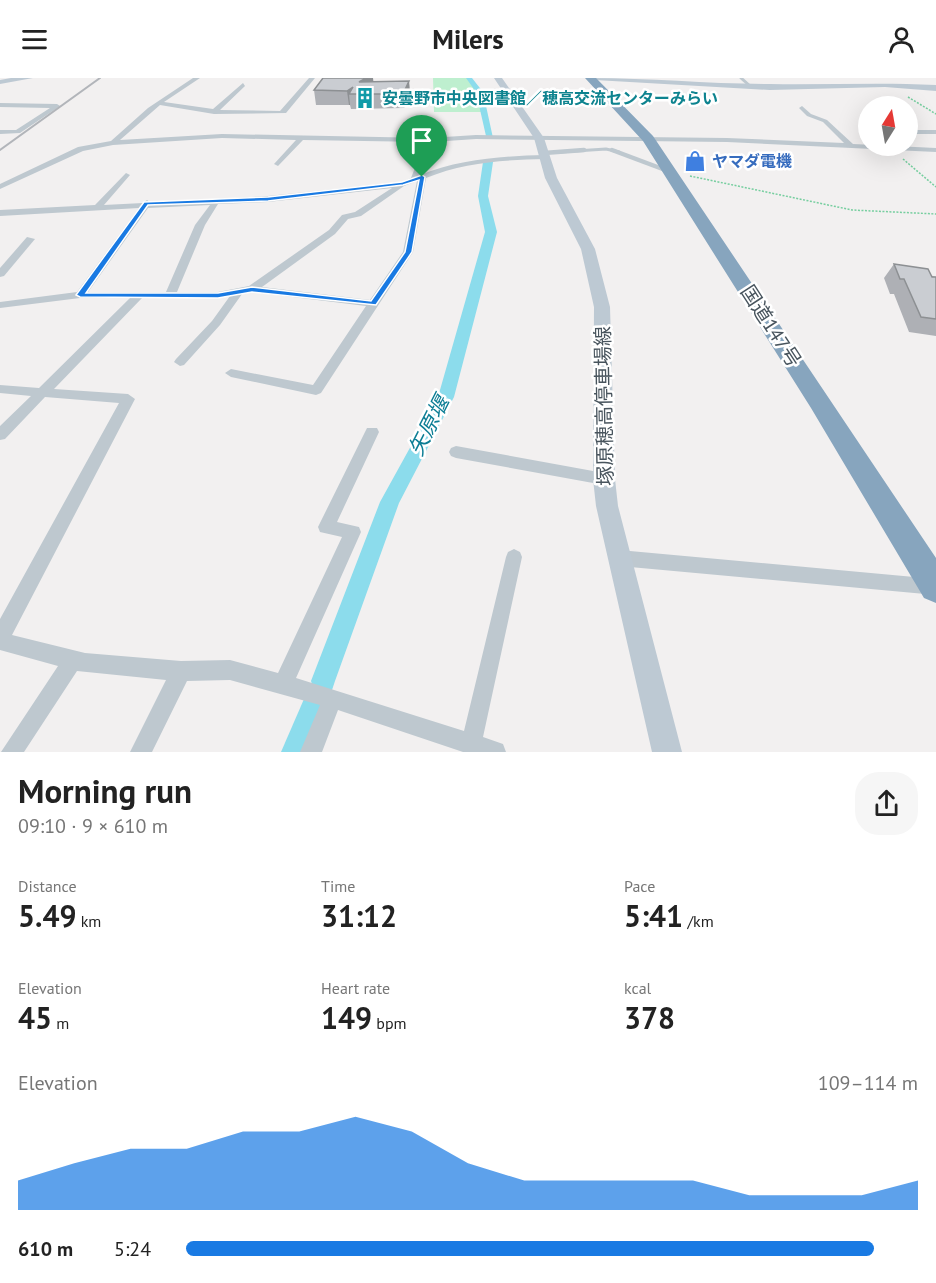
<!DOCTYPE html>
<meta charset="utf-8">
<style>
:root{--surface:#fff;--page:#f6f6f6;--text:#222;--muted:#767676;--accent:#197ae3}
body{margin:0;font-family:"PT Sans","Noto Sans JP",sans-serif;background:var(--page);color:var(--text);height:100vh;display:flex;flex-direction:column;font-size:22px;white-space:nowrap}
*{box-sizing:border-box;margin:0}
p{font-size:20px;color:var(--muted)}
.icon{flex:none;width:33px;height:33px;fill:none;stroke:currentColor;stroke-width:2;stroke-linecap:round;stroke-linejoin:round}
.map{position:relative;height:674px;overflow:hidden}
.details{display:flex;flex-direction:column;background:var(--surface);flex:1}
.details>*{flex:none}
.needle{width:39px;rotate:11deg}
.controls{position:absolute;left:858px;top:18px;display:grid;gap:12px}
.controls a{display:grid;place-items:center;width:60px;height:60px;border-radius:50%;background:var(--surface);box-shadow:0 6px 24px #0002;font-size:30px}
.pin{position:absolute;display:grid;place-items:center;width:51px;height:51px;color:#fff;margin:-62px -26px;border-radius:50% 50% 50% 0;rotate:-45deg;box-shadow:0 0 6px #0007}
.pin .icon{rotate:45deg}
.round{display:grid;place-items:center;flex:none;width:63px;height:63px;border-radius:24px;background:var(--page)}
.summary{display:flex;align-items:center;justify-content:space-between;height:102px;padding:0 18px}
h1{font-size:33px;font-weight:700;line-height:45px}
.figures{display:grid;grid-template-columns:repeat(3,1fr);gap:9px;height:102px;padding:6px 18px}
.figures div{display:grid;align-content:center}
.figures b{font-size:30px;font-weight:700}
.figures small{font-size:16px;font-weight:400}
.figures p{font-size:16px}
.chart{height:168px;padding:12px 18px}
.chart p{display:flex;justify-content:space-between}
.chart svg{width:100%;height:108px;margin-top:6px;fill:var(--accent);opacity:.7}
ul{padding:0 18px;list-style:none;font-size:20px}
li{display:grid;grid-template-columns:96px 72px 1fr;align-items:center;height:45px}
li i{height:15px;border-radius:8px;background:var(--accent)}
header{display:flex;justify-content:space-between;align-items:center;height:78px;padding:0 18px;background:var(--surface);font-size:27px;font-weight:700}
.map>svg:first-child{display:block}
</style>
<header><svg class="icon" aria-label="menu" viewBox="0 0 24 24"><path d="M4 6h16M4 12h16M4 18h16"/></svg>Milers<svg class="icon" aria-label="person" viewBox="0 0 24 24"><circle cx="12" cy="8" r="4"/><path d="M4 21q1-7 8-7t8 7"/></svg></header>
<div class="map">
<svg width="936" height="674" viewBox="0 0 936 674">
<rect width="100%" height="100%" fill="#f2f0f0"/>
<!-- green -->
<polygon fill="#beefcf" points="433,0 467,0 476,12 482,34 434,34"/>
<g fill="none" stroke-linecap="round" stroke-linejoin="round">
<!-- canal -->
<g fill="#8cdcec" fill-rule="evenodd">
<polygon points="466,0 472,0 483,14 493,60 486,58 476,14"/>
<polygon points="488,81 493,84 488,118 497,154 454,319 399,425 335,603 332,612 323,615 314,612 311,603 380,424 438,319 485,154 478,118 483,84"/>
<polygon points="313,618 322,621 325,630 307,674 281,674 304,621"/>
</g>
<!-- path -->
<g stroke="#76ce9f" stroke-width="1.5" stroke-dasharray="2 1.5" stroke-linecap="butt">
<polyline points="908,19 936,36"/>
<polyline points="903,81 936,109"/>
<polyline points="690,98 852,132 936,136"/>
</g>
<!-- lane-far1 -->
<g stroke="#bec8cf" stroke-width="3">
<polyline points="741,0 750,8"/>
<polyline points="560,74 606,71 619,74"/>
</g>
<!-- lane -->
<g stroke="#bec8cf" stroke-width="4.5">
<polyline points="612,72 668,93"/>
<polyline points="544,75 584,72"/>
</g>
<!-- street -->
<g fill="#bec8cf" fill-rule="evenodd">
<path d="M193,0H200L164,24L213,31L243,5L245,8L220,32L280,33L309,0H315L286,35L214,36L160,27L120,62L222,56L429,60L476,57L727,60L844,65L823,44L807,38L799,30L802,28L811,36L827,42L853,66L936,70V74L727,64L476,61L432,64L420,97C460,81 502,78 545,77L549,79L545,81C504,82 464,84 426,100L413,174L321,315L316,317L231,299L225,295L231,291L313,307L366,228L252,214L242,216L220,247L184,287L180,288L174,284L176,281L212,243L230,218L218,220H142L54,311L128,316L135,321L12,557L85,575L181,583L230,582L278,595L342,459L320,454L318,449L365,354L367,350H377L379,354L337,444L359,449L361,454L296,600L464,653L506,479L508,474L514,471L520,474L522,479L483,659L503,666L506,674H463L338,632L322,674H300L320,627L230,602L187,603L152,674H130L166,602L77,593L24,674H1L58,588L0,572V541L119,325L45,319L5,361L0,362V348L31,318L0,315V307L39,310L130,220H80L0,230V224L77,214L139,130L0,138V132L95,127L126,95L130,97L104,127L143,125L147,122L151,125L268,118L402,104L411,100L425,64L303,62L278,88L274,86L296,62L222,60L113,67L83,73L0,111V106L78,69L111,63L148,30ZM417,103L403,174L370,222L262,209L335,156L348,141L361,138L404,108ZM392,110L355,134L342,137L329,152L249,208L218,214H177L205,147L218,126L268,124ZM210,127L195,147L166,214H88L148,130Z"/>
<polygon points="0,25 57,26 60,28 20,55 0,56 0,52 16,52 50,30 0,29"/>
<rect x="908" y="52" width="28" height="4"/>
<polygon points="27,159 35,161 4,198 0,199 0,190"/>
<polygon points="456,368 604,395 609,397 612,401 609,405 604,407 456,380 451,378 449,374 451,370"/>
<polygon points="619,472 936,501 936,517 619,488 613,485 611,480 613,475"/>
</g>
<!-- secondary -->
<g fill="#bdc9d3" fill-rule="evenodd">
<polygon points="11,0 33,0 0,6 0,2"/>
<polygon points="494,0 502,0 544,60 557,100 595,171 610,229 615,401 618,428 682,674 652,674 596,428 593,401 594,229 581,171 545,100 534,60"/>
<path d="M591,0C651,0 710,6 770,6C826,7 881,4 936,7V13L885,9L770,12L595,2Z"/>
</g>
<!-- highway -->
<polygon fill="#87a5be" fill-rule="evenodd" points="585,0 596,0 653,58 936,480 936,525 924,520 811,330 643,63"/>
<!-- rail -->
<polyline stroke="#b2b5ba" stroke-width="2" points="0,72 100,0"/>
</g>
<!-- wall -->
<g fill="#aeb0b5">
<polygon points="323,0 373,0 373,4 409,3 410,17 404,30 351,31 350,27 316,27 314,12"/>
<polygon points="894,186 936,199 936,258 909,254 894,216 890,216 884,200"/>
</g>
<!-- shaded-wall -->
<g fill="#8d9093">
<polygon points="366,0 373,0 374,9 359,4"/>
<polygon points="409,3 410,17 404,30 403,16"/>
<polygon points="353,9 349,16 350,27 349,27 347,13"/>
</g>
<!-- building -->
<g fill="#cacdd2" stroke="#8d9093" stroke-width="1.5">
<polygon points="323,0 366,0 359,4 409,3 403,16 349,16 353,9 347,13 314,12"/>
<polygon points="894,186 928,191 932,199 936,199 936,241 921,239 904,201 900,201"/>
</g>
<!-- route -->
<path fill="#197ae3" stroke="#fff" stroke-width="1.5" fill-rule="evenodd" d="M422,97L425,99L412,174L376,227L252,214L218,220L80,219L76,217L144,124L268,119L402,104ZM419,102L405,174L371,223L252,209L218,215H86L148,127L268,123L403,107Z"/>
<!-- icons -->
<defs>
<symbol id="building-bare" viewBox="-9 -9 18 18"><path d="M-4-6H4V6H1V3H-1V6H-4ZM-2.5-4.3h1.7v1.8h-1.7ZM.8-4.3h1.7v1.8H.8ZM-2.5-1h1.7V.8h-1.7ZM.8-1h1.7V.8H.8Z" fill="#0f9aa8" stroke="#fff" stroke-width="2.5" paint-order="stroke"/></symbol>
<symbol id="shop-bare" viewBox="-9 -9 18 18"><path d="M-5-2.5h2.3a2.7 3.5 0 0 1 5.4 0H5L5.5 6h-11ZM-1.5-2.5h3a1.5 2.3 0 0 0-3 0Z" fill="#3f7fe0" stroke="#fff" stroke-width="2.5" paint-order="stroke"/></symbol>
</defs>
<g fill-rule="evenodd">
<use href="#building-bare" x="350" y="5" width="30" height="30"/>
<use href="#shop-bare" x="680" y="68" width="30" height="30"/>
</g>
<g text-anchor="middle" stroke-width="5" stroke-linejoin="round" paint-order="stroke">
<!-- far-culture labels -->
<g font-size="16" font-weight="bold" fill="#0d838f" stroke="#fff" text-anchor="start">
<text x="382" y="26">安曇野市中央図書館／穂高交流センターみらい</text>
</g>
<!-- far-shop labels -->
<g font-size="16" font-weight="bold" fill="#366cbe" stroke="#fff" text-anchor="start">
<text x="712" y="89">ヤマダ電機</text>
</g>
<!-- street labels -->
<g font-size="20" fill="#48545d" stroke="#fff">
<text transform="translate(771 248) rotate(57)" y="7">国道147号</text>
<text transform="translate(604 328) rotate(-91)" y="7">塚原穂高停車場線</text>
</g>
<!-- water labels -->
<g font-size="21" font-style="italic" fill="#0d7e95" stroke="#fff">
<text transform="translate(429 348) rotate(-63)" y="7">矢原堰</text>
</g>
</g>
</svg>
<div class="controls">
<a><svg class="needle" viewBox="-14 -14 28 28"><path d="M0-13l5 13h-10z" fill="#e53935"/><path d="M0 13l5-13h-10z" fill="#767676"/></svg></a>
</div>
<div class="pin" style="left:422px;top:99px;background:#1e9e55"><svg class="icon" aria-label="arrive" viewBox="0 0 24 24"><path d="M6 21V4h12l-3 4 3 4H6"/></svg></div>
</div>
<section class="details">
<div class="summary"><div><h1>Morning run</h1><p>09:10 · 9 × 610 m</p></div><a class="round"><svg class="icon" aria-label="share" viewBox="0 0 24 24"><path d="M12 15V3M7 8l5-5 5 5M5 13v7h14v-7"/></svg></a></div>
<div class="figures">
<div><p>Distance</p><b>5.49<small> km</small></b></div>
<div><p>Time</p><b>31:12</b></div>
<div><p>Pace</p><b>5:41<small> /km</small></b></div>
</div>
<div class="figures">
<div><p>Elevation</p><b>45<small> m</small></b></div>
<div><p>Heart rate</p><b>149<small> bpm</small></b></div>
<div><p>kcal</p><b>378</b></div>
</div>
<div class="chart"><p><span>Elevation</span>109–114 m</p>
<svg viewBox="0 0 160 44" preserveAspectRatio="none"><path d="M0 44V32L10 25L20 19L30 19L40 12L50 12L60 6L70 12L80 25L90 32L100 32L110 32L120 32L130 38L140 38L150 38L160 32V44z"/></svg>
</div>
<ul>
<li><b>610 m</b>5:24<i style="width:94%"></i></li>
</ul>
</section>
